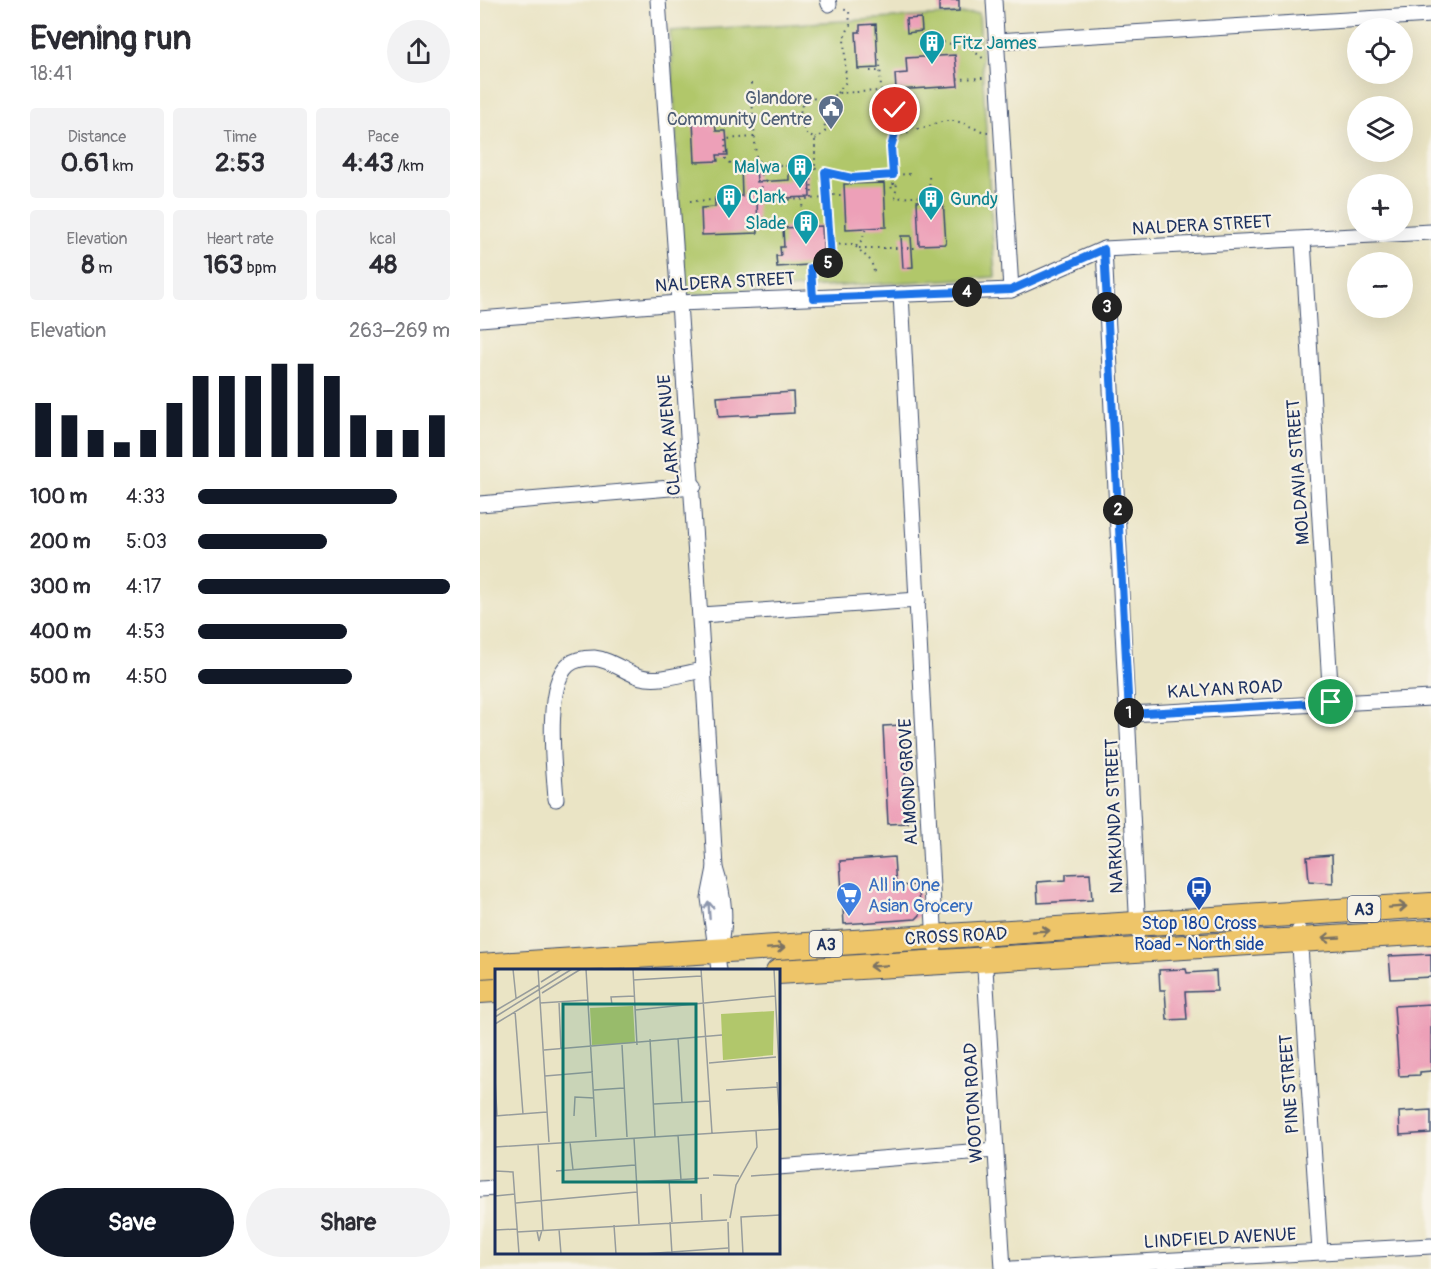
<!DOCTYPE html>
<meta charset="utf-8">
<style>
:root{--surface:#fff;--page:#f2f2f3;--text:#2b2b33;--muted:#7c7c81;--accent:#111827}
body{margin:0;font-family:Pangolin,sans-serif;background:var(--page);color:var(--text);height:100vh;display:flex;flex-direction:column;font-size:22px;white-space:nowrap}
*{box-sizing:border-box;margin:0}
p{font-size:20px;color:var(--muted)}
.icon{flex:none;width:33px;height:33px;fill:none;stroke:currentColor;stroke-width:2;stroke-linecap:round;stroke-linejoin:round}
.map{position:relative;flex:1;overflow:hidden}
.details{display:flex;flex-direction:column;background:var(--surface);width:480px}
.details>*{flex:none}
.controls{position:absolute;left:867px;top:18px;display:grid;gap:12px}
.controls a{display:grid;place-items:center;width:66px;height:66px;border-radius:50%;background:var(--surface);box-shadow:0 6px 24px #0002;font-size:30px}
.pin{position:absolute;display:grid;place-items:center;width:51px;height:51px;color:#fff;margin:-26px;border:3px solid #fff;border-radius:50%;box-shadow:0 2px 6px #0007}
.km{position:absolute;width:30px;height:30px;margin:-15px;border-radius:50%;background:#222;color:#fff;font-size:16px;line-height:30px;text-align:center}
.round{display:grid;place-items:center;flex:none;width:63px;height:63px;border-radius:32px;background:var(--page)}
.summary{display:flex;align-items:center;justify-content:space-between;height:102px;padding:0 30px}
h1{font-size:33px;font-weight:800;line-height:45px}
.stats{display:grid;grid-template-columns:repeat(3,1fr);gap:9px;height:102px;padding:6px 30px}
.stats div{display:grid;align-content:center;border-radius:6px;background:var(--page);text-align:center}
.stats b{font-size:26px;font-weight:800}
.stats small{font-size:16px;font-weight:400}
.stats p{font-size:16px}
.chart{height:168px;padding:12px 30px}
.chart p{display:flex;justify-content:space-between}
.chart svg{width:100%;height:108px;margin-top:6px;stroke:var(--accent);stroke-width:6}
.button{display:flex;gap:12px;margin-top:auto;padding:12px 30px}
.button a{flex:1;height:69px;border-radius:36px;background:var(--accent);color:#fff;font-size:24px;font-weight:800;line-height:69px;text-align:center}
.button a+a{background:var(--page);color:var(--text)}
ul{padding:0 30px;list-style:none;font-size:20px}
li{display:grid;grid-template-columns:96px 72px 1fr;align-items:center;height:45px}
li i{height:15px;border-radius:8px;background:var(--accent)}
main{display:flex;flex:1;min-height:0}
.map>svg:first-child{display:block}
</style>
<main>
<section class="details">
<div class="summary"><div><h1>Evening run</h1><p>18:41</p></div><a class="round"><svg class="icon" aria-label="share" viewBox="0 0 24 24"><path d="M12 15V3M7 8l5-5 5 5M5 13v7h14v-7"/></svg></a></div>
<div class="stats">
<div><p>Distance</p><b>0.61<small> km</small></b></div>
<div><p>Time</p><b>2:53</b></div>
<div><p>Pace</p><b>4:43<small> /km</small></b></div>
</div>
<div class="stats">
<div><p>Elevation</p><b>8<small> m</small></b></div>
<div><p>Heart rate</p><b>163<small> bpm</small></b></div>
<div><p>kcal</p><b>48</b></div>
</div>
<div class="chart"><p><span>Elevation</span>263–269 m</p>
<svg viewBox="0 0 160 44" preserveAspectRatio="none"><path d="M5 44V22M15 44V27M25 44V33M35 44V38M45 44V33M55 44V22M65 44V11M75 44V11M85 44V11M95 44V6M105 44V6M115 44V11M125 44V27M135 44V33M145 44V33M155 44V27"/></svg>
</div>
<ul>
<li><b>100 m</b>4:33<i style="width:79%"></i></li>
<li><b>200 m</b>5:03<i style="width:51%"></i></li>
<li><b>300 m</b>4:17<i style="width:100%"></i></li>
<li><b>400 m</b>4:53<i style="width:59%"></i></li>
<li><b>500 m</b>4:50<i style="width:61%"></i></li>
</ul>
<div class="button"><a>Save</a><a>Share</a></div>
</section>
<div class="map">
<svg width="951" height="1269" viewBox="0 0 951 1269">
<rect width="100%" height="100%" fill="#f7f3e8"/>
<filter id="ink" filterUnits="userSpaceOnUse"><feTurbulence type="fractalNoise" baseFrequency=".0167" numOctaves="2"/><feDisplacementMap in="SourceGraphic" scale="12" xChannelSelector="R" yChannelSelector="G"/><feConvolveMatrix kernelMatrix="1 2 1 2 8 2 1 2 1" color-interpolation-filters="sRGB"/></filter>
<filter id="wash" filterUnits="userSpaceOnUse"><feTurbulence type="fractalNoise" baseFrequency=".008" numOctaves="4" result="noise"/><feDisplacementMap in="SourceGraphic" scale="24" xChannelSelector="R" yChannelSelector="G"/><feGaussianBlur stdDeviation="1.35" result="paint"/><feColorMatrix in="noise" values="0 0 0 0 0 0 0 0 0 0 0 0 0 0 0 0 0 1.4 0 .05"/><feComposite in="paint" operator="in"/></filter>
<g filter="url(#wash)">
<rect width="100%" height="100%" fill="#eae4c5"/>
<!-- green -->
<polygon fill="#b1c76b" stroke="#667b64" stroke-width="1.5" points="499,13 515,277 205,295 190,31"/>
<g id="blocks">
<!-- building -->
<g fill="#eda0b8">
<polygon points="459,0 479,0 479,11 459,12"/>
<polygon points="441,18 442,31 427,33 426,19"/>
<polygon points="396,24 398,68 378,69 376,32 380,32 380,25"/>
<polygon points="475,55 478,86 416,90 415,74 427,73 426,58"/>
<polygon points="235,120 236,131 246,131 248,155 237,155 238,161 215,162 213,121"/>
<polygon points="261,167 276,167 277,182 309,180 309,173 329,172 330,197 277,199 278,233 222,235 221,208 235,207 235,198 262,196"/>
<polygon points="404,183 406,227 366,229 364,184"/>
<polygon points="463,199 466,244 439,245 437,201"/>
<polygon points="342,226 344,264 297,267 296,256 301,256 300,247 304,247 303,228"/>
<polygon points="421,236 431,236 433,267 423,268"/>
<polygon points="313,392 314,413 239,417 237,397"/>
<polygon points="423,725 428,823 408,824 403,726"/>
<polygon points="852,855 853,883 829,881 827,857"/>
<polygon points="414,857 416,886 439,885 440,915 436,919 364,924 360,861"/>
<polygon points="610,873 612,900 558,903 557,882 586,880 586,874"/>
<polygon points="951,954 951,977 911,979 909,956"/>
<polygon points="706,969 707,973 736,971 737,991 705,992 707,1019 687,1020 685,990 680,990 679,970"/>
<polygon points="951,1004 951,1071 940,1072 940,1075 919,1076 914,1006"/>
<polygon points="951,1110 951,1133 920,1135 919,1112"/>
</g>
</g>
</g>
<g filter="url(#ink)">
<use href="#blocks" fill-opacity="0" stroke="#3a4a6d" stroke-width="1.5"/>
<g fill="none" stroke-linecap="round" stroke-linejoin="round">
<defs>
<g id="minor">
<path d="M178,0C198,289 219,578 235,868C244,896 248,923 238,952"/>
<polyline points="348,0 349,4"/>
<polyline points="514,0 531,290"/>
<polyline points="517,41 951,15"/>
<polyline points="823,240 851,702"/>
<polyline points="624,249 658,932"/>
<polyline points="421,294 455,945"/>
<polyline points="0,319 198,303 531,290 624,249 951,232"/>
<polyline points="0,504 214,486"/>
<polyline points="221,615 438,600"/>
<polyline points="649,714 951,698"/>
<path d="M76,799C74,769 64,686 88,665C95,659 106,658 114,658C132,660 144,672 161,677C179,682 205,673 224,670"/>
<polyline points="235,868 229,898 239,970"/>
<polyline points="819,931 840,1251"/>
<polyline points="504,952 523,1269"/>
<polyline points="298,1167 515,1150"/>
<polyline points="0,1189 16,1188"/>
<polyline points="532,1269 951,1246"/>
</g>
<g id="trunk">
<polyline points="0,966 951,905"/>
<polyline points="298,972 951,932"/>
<polyline points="0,991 16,990"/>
</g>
</defs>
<!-- minor casing -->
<use href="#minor" stroke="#3a4a6d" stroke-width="17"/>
<!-- trunk casing -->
<use href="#trunk" stroke="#3a4a6d" stroke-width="26"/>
<!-- path -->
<g stroke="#3a4a6d" stroke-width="2" stroke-dasharray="1.5 4.5" stroke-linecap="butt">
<polyline points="441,34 451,40 488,47 504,59"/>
<polyline points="390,71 400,71"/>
<polyline points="477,79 504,78"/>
<polyline points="271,83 276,157 281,165 331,167 345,172 351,259 344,268 331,268"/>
<polyline points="401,91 401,98 415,110 409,123 415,133 411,147 414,184 417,183 415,198 450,196 449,175"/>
<polyline points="357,93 366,82 364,38 370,25 369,11 362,9"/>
<polyline points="272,98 304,95 322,105 333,98 344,103 357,93 401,91 400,60"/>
<polyline points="322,105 320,109 325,133 335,139 335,167"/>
<path d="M415,110L435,129C448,129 458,120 472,121C484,121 495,131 508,132"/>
<polyline points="415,134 430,133"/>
<polyline points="274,137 245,139 246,159 254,166 281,165 282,201 348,198"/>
<polyline points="335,139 345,132 344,104"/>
<polyline points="331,167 332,199"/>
<polyline points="345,172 372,178 429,174 430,176"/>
<polyline points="414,184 411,184 412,190 414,190"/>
<polyline points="347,195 363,195"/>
<polyline points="322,199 323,224"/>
<polyline points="210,201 235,200"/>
<polyline points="347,245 373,244 391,261 395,275"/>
<polyline points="376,246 382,240 386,228"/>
<polyline points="379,248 438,248"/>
<polyline points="331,265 332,283"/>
</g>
<!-- minor -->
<use href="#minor" stroke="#fff" stroke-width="15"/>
<!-- trunk -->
<use href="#trunk" stroke="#eec569" stroke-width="24"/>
</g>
<!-- one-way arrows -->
<defs><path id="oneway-shaft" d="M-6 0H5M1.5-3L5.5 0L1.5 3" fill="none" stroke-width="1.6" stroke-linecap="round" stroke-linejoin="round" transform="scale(1.5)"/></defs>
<g stroke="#7a7263">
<use href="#oneway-shaft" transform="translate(918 907) rotate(-4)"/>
<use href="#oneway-shaft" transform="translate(561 931) rotate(-3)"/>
<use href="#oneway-shaft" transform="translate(851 938) rotate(177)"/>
<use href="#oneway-shaft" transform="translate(296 948) rotate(-4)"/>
<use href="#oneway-shaft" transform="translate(398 966) rotate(176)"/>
</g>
<use stroke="#8d97ae" href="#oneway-shaft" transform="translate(229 910) rotate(-94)"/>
</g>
<g fill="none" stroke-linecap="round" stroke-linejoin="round" filter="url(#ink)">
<defs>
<polyline id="route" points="415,110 409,123 415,133 411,147 413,175 372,178 345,172 351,259 344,268 331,268 333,298 531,290 624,249 649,714 851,702"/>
</defs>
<!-- route casing -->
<use href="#route" stroke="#fff" stroke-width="12"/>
<!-- route -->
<use href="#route" stroke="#1a73e8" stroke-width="8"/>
</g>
<!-- icons -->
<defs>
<symbol id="building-pin" viewBox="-11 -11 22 30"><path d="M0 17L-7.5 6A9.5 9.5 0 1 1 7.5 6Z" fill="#0f9aa8" stroke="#f7f3e8"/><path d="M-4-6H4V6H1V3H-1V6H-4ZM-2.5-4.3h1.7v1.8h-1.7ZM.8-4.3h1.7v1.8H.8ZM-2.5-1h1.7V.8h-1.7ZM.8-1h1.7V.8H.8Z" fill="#fff"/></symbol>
<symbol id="civic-pin" viewBox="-11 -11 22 30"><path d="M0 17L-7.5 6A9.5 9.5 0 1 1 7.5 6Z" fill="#5c6f8a" stroke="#f7f3e8"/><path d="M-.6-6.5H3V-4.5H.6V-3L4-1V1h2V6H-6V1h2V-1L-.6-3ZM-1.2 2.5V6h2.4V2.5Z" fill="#fff"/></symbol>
<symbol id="bus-pin" viewBox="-11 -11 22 30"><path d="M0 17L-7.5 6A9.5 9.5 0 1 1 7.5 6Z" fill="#1a4fb4" stroke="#f7f3e8"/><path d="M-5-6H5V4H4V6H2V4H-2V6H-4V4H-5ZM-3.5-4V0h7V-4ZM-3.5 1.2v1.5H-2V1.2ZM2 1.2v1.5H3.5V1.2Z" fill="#fff"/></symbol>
<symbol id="supermarket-pin" viewBox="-11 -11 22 30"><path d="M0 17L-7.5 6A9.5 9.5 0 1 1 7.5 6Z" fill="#3f7fe0" stroke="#f7f3e8"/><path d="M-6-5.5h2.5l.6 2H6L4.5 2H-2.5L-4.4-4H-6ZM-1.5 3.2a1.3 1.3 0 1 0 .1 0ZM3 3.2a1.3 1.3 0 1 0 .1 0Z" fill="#fff"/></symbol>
</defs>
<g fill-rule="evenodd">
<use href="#building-pin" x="437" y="28" width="30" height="40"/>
<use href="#civic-pin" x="336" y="93" width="30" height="40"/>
<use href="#building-pin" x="305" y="152" width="30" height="40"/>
<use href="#building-pin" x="234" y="182" width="30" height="40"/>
<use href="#building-pin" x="436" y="184" width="30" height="40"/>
<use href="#building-pin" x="311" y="208" width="30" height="40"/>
<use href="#bus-pin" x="704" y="874" width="30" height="40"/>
<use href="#supermarket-pin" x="354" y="880" width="30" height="40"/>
</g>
<g text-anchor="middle" stroke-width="4.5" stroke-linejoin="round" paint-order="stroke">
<!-- shield labels -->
<g fill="#f7f3e8" stroke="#5d6a87" stroke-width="1.5">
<rect x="867.5" y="896" width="33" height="26" rx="4.5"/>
<rect x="329.5" y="931" width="33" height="26" rx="4.5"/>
</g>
<g font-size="16" font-weight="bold" fill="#1b2f5e">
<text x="884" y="915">A3</text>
<text x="346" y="950">A3</text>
</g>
<!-- culture labels -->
<g font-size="18" fill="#0d838f" stroke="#f7f3e8" text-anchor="start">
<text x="472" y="49">Fitz James</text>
<text x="300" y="173" text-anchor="end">Malwa</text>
<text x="268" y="203">Clark</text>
<text x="470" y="205">Gundy</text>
<text x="306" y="229" text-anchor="end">Slade</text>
</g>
<!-- service labels -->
<g font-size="18" fill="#4e5e75" stroke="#f7f3e8" text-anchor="end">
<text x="332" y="104">Glandore<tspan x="332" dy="21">Community Centre</tspan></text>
</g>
<!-- street labels -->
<g font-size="18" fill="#1b2f5e" stroke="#f7f3e8">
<text transform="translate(722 225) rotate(-3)" y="6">NALDERA STREET</text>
<text transform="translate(245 282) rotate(-3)" y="6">NALDERA STREET</text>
<text transform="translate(189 435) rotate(-95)" y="6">CLARK AVENUE</text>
<text transform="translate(818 472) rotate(-94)" y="6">MOLDAVIA STREET</text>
<text transform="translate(745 689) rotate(-3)" y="6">KALYAN ROAD</text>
<text transform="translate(428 782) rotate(-93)" y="6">ALMOND GROVE</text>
<text transform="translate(634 816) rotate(-92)" y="6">NARKUNDA STREET</text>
<text transform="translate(476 936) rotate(-3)" y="6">CROSS ROAD</text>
<text transform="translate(809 1084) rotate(-94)" y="6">PINE STREET</text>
<text transform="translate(493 1103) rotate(-93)" y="6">WOOTON ROAD</text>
<text transform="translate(740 1238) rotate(-3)" y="6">LINDFIELD AVENUE</text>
</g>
<!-- shop labels -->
<g font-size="18" fill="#366cbe" stroke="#f7f3e8" text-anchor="start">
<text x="388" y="891">All in One<tspan x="388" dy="21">Asian Grocery</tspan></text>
</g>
<!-- transit labels -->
<g font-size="18" fill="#164399" stroke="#f7f3e8">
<text x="719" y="929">Stop 180 Cross<tspan x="719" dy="21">Road - North side</tspan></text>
</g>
</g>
<!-- overview -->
<g transform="translate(15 969)">
<rect width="285" height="285" fill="#eae4c5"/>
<path d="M138,37L140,74L97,76L95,39ZM279,42L278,86L228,91L226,45Z" fill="#b1c76b"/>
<path fill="none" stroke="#979c9c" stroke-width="1.5" d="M18,0L21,29M43,0L54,173M91,0L101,168M138,0L142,76M206,0L217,164M279,0L285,117M138,11L206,7M46,13L67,0M47,24L86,0M64,33L66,80M45,34L93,31M117,36L116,28L140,27M140,41L280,27M0,42L44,16M20,42L28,145M0,48L77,0M0,55L44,28M183,69L187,134M155,70L160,168M127,76L132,168M49,81L227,66M214,94L281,88M50,107L98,103M0,109L2,147M282,113L285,155M99,121L129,119M231,121L282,118M159,135L215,132M0,147L52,143M79,147L80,128L99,129M183,166L186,211M139,169L144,255M75,173L78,201M43,175L48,261M0,178L285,160M0,202L18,203L24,285M61,202L140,196M218,206L244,207M256,207L285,205M174,211L177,253M141,213L214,209M206,225L207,251M0,227L20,225M21,234L142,223M0,243V275M235,249L241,216L262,178L261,161M175,253L177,285M233,253L234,285M119,256L121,285M64,260L66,285M0,261L22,260M42,262L44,272L47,261M22,263L232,251M148,285L233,279M248,285L246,248L285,246"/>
<path fill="#0f766e" fill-opacity="0.15" stroke="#0f766e" stroke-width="3" d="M68,35H201V213H68Z"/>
<rect width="285" height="285" fill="none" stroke="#1b2f5e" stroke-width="3"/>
</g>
</svg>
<div class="controls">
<a><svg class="icon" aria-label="locate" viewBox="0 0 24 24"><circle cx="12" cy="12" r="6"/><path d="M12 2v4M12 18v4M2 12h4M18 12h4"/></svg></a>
<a><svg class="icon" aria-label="layers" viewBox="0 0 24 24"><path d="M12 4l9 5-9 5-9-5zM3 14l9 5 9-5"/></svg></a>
<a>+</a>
<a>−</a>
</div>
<div class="pin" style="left:851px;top:702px;background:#1e9e55"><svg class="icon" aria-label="arrive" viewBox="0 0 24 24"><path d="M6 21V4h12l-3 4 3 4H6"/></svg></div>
<div class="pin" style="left:415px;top:110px;background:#d93025"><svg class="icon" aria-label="check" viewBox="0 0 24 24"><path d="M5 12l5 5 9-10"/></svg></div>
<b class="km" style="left:649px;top:713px">1</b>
<b class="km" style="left:638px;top:510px">2</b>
<b class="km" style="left:627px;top:307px">3</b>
<b class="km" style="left:487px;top:292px">4</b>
<b class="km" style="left:348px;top:263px">5</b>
</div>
</main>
